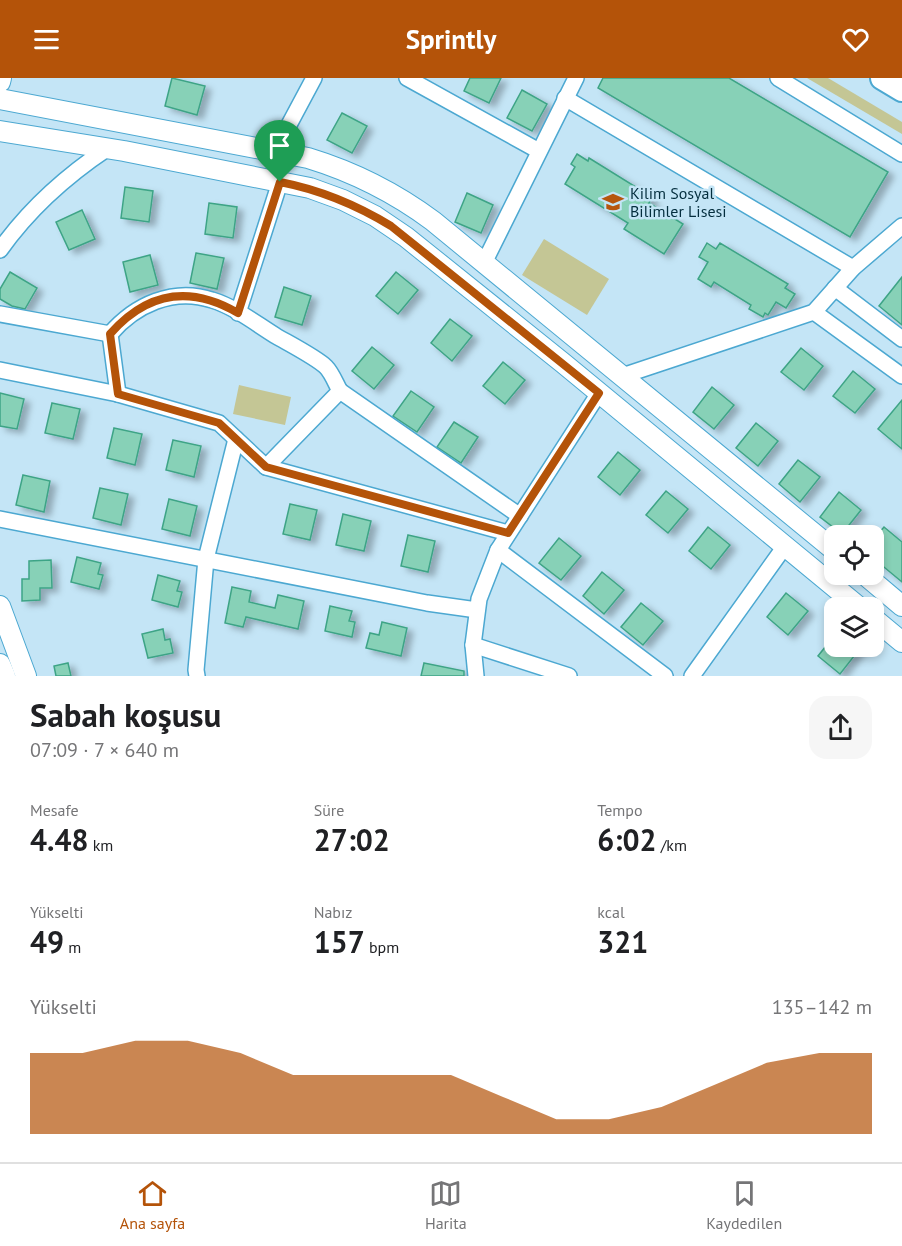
<!DOCTYPE html>
<html lang="tr">
<meta charset="utf-8">
<style>
:root{--surface:#fff;--page:#f6f6f6;--text:#202124;--muted:#757577;--line:#e0e0e0;--accent:#b45309}
body{margin:0;font-family:"PT Sans",sans-serif;background:var(--page);color:var(--text);height:100vh;display:flex;flex-direction:column;font-size:22px;white-space:nowrap}
*{box-sizing:border-box;margin:0}
p{font-size:20px;color:var(--muted)}
.icon{flex:none;width:33px;height:33px;fill:none;stroke:currentColor;stroke-width:2;stroke-linecap:round;stroke-linejoin:round}
.map{position:relative;height:598px;overflow:hidden}
.sheet{display:flex;flex-direction:column;background:var(--surface);flex:1}
.sheet>*{flex:none}
.controls{position:absolute;left:824px;top:447px;display:grid;gap:12px}
.controls a{display:grid;place-items:center;width:60px;height:60px;border-radius:12px;background:var(--surface);box-shadow:0 3px 9px #0003;font-size:30px}
.pin{position:absolute;display:grid;place-items:center;width:51px;height:51px;color:#fff;margin:-62px -26px;border-radius:50% 50% 50% 0;rotate:-45deg;box-shadow:0 0 6px #0007}
.pin .icon{rotate:45deg}
.round{display:grid;place-items:center;flex:none;width:63px;height:63px;border-radius:18px;background:var(--page)}
.headline{display:flex;align-items:center;justify-content:space-between;height:102px;padding:0 30px}
h1{font-size:33px;font-weight:800;line-height:45px}
.stats{display:grid;grid-template-columns:repeat(3,1fr);gap:9px;height:102px;padding:6px 30px}
.stats div{display:grid;align-content:center}
.stats b{font-size:30px;font-weight:800}
.stats small{font-size:16px;font-weight:400}
.stats p{font-size:16px}
.chart{height:168px;padding:12px 30px}
.chart p{display:flex;justify-content:space-between}
.chart svg{width:100%;height:108px;margin-top:6px;fill:var(--accent);opacity:.7}
header{display:flex;justify-content:space-between;align-items:center;height:78px;padding:0 30px;background:var(--accent);color:#fff;font-size:27px;font-weight:800}
.tabs{display:flex;justify-content:space-around;align-items:center;height:84px;border-top:2px solid var(--line);background:var(--surface);font-size:16px;color:var(--muted)}
.tabs a{display:grid;justify-items:center;gap:3px}
.tabs .selected{color:var(--accent)}
.map>svg:first-child{display:block}
</style>
<header><svg class="icon" aria-label="menu" viewBox="0 0 24 24"><path d="M4 6h16M4 12h16M4 18h16"/></svg>Sprintly<svg class="icon" aria-label="heart" viewBox="0 0 24 24"><path d="M12 20l-8-8c-3-5 5-10 8-4 3-6 11-1 8 4z"/></svg></header>
<div class="map">
<svg width="902" height="598" viewBox="0 0 902 598">
<defs>
<filter id="shadow"><feDropShadow dx="6" dy="4" stdDeviation="3" flood-color="#0004"/></filter>
</defs>
<rect width="100%" height="100%" fill="#c4e5f6"/>
<!-- green -->
<g fill="#c4c695">
<polygon points="807,0 828,0 902,44 902,56"/>
<polygon points="544,161 609,201 587,237 522,197"/>
<polygon points="239,307 291,319 285,347 233,336"/>
</g>
<!-- building -->
<g fill="#87d1b7" stroke="#3ea486" stroke-width="1.5" filter="url(#shadow)">
<polygon points="172,0 205,8 197,37 165,28"/>
<polygon points="470,0 501,0 489,25 464,13"/>
<polygon points="603,0 729,0 888,94 850,159 598,10"/>
<polygon points="522,12 547,26 532,53 507,40"/>
<polygon points="342,35 367,48 352,75 327,62"/>
<polygon points="577,76 588,83 589,80 652,119 649,125 683,146 664,176 624,151 628,145 565,106 575,89 571,86"/>
<polygon points="125,109 153,113 149,144 121,140"/>
<polygon points="467,115 493,127 481,155 455,144"/>
<polygon points="209,125 237,129 233,160 205,156"/>
<polygon points="82,132 95,161 69,172 56,144"/>
<polygon points="707,165 716,171 720,165 788,206 785,210 795,216 786,230 776,224 768,237 765,235 763,239 749,231 751,227 714,204 711,209 698,201 708,184 699,179"/>
<polygon points="196,175 224,180 217,211 190,205"/>
<polygon points="150,177 158,207 130,214 123,184"/>
<polygon points="10,194 37,210 25,231 12,228 0,221 0,211"/>
<polygon points="396,194 418,212 398,236 376,218"/>
<polygon points="902,199 902,247 879,228"/>
<polygon points="284,209 311,218 302,247 275,239"/>
<polygon points="450,241 472,258 452,283 431,265"/>
<polygon points="372,269 394,287 374,311 352,293"/>
<polygon points="801,270 823,288 804,312 781,294"/>
<polygon points="503,284 525,302 505,326 483,308"/>
<polygon points="853,293 875,311 855,335 833,318"/>
<polygon points="712,309 734,327 714,351 693,334"/>
<polygon points="411,313 434,329 417,354 393,338"/>
<polygon points="0,315 24,321 17,351 0,348"/>
<polygon points="902,322 902,371 878,351"/>
<polygon points="52,325 80,331 73,361 45,355"/>
<polygon points="454,344 478,359 461,385 437,369"/>
<polygon points="756,345 778,363 758,388 736,370"/>
<polygon points="114,350 142,356 135,387 107,380"/>
<polygon points="173,362 201,368 194,399 166,392"/>
<polygon points="618,374 640,392 620,417 598,399"/>
<polygon points="798,382 820,399 800,424 779,406"/>
<polygon points="23,397 50,403 44,434 16,427"/>
<polygon points="100,410 128,416 121,447 93,440"/>
<polygon points="666,413 688,431 668,455 646,437"/>
<polygon points="839,414 861,432 842,456 820,439"/>
<polygon points="169,421 197,428 190,458 162,451"/>
<polygon points="290,426 317,432 310,462 283,456"/>
<polygon points="343,436 371,443 364,473 336,467"/>
<polygon points="708,449 730,467 711,491 689,473"/>
<polygon points="884,449 902,464 902,504 873,480 873,462"/>
<polygon points="408,457 435,463 428,494 401,488"/>
<polygon points="559,460 581,478 561,502 539,485"/>
<polygon points="77,479 101,485 98,496 103,497 99,511 71,504"/>
<polygon points="51,482 52,510 40,510 40,522 22,523 22,501 29,501 29,483"/>
<polygon points="602,494 624,512 604,536 583,518"/>
<polygon points="158,497 180,503 177,513 182,514 178,529 152,522"/>
<polygon points="232,509 251,513 249,524 275,530 278,517 304,523 298,551 246,539 243,549 225,545"/>
<polygon points="786,515 808,533 788,557 767,539"/>
<polygon points="641,525 663,543 643,567 621,549"/>
<polygon points="330,528 352,533 349,543 355,544 352,559 325,553"/>
<polygon points="382,544 407,550 401,578 366,570 370,555 379,557"/>
<polygon points="163,551 165,562 170,561 173,575 148,580 142,556"/>
<polygon points="834,558 834,568 862,568 840,596 818,578"/>
<polygon points="68,585 71,598 56,598 54,588"/>
<polygon points="424,585 464,593 464,598 421,598"/>
</g>
<g fill="none" stroke-linecap="round" stroke-linejoin="round">
<defs>
<g id="minor">
<polyline points="407,0 539,73"/>
<polyline points="778,0 902,76"/>
<polyline points="565,20 853,190"/>
<polyline points="275,73 314,0"/>
<path d="M0,172C29,131 66,98 108,70"/>
<polyline points="484,185 576,0"/>
<polyline points="835,210 902,261"/>
<polyline points="814,234 902,298"/>
<polyline points="238,235 280,104"/>
<path d="M0,236L110,256C135,227 173,209 212,222C235,229 255,245 276,258C288,265 317,280 326,289C332,295 336,306 340,313L266,389"/>
<polyline points="110,256 118,316"/>
<polyline points="0,292 118,316 219,345 266,389 508,455"/>
<polyline points="622,298 814,234 853,190 902,148"/>
<polyline points="340,313 520,438"/>
<polyline points="0,441 427,525 477,532"/>
<polyline points="498,472 665,598"/>
<polyline points="473,567 569,598"/>
<polyline points="197,598 196,592 206,481 236,361"/>
<polyline points="476,598 473,567 479,521 498,472 599,315"/>
<polyline points="692,598 785,468"/>
</g>
<g id="tertiary">
<polyline points="0,4 1,0"/>
<path d="M0,21L308,80C354,94 394,114 433,143L834,472"/>
<polyline points="0,53 124,73 310,110 343,122 375,138 406,159 563,285 860,530"/>
<polyline points="864,496 902,528"/>
<polyline points="0,528 26,598"/>
<polyline points="873,540 902,564"/>
<polyline points="0,586 5,598"/>
</g>
<polyline id="secondary" points="882,0 902,12"/>
</defs>
<!-- minor casing -->
<use href="#minor" stroke="#4ca8d1" stroke-width="18"/>
<!-- tertiary casing -->
<use href="#tertiary" stroke="#4ca8d1" stroke-width="22"/>
<!-- secondary casing -->
<use href="#secondary" stroke="#4ca8d1" stroke-width="26"/>
<!-- minor -->
<use href="#minor" stroke="#fff" stroke-width="15"/>
<!-- tertiary -->
<use href="#tertiary" stroke="#fff" stroke-width="20"/>
<!-- secondary -->
<use href="#secondary" stroke="#fff" stroke-width="22"/>
</g>
<g fill="none" stroke-linecap="round" stroke-linejoin="round">
<defs>
<path id="route" d="M280,104C321,112 355,126 391,148L599,315L508,455L266,389L219,345L118,316L110,256C147,214 190,207 238,235Z"/>
</defs>
<!-- route casing -->
<use href="#route" stroke="#fff" stroke-width="12"/>
<!-- route -->
<use href="#route" stroke="#b45309" stroke-width="8"/>
</g>
<!-- icons -->
<defs>
<symbol id="school-bare" viewBox="-9 -9 18 18"><path d="M0-5L7-2L0 1L-7-2ZM-4 1L0 2.5L4 1V4Q0 6-4 4Z" fill="#b6560e" stroke="#c4e5f6" stroke-width="2.5" paint-order="stroke"/></symbol>
</defs>
<g fill-rule="evenodd">
<use href="#school-bare" x="598" y="109" width="30" height="30"/>
</g>
<g text-anchor="middle" stroke-width="5" stroke-linejoin="round" paint-order="stroke">
<!-- poi labels -->
<g font-size="16" fill="#042e3e" stroke="#c4e5f6" text-anchor="start">
<text x="630" y="121">Kilim Sosyal<tspan x="630" dy="18">Bilimler Lisesi</tspan></text>
</g>
</g>
</svg>
<div class="controls">
<a><svg class="icon" aria-label="locate" viewBox="0 0 24 24"><circle cx="12" cy="12" r="6"/><path d="M12 2v4M12 18v4M2 12h4M18 12h4"/></svg></a>
<a><svg class="icon" aria-label="layers" viewBox="0 0 24 24"><path d="M12 4l9 5-9 5-9-5zM3 14l9 5 9-5"/></svg></a>
</div>
<div class="pin" style="left:280px;top:104px;background:#1e9e55"><svg class="icon" aria-label="arrive" viewBox="0 0 24 24"><path d="M6 21V4h12l-3 4 3 4H6"/></svg></div>
</div>
<section class="sheet">
<div class="headline"><div><h1>Sabah koşusu</h1><p>07:09 · 7 × 640 m</p></div><a class="round"><svg class="icon" aria-label="share" viewBox="0 0 24 24"><path d="M12 15V3M7 8l5-5 5 5M5 13v7h14v-7"/></svg></a></div>
<div class="stats">
<div><p>Mesafe</p><b>4.48<small> km</small></b></div>
<div><p>Süre</p><b>27:02</b></div>
<div><p>Tempo</p><b>6:02<small> /km</small></b></div>
</div>
<div class="stats">
<div><p>Yükselti</p><b>49<small> m</small></b></div>
<div><p>Nabız</p><b>157<small> bpm</small></b></div>
<div><p>kcal</p><b>321</b></div>
</div>
<div class="chart"><p><span>Yükselti</span>135–142 m</p>
<svg viewBox="0 0 160 44" preserveAspectRatio="none"><path d="M0 44V11L10 11L20 6L30 6L40 11L50 20L60 20L70 20L80 20L90 29L100 38L110 38L120 33L130 24L140 15L150 11L160 11V44z"/></svg>
</div>
</section>
<nav class="tabs">
<a class="selected"><svg class="icon" aria-label="home" viewBox="0 0 24 24"><path d="M3 11l9-7 9 7M6 9v11h12V9"/></svg>Ana sayfa</a>
<a><svg class="icon" aria-label="map" viewBox="0 0 24 24"><path d="M3 6l6-2 6 2 6-2v14l-6 2-6-2-6 2zM9 4v14M15 6v14"/></svg>Harita</a>
<a><svg class="icon" aria-label="saved" viewBox="0 0 24 24"><path d="M7 4h10v16l-5-4-5 4z"/></svg>Kaydedilen</a>
</nav>
